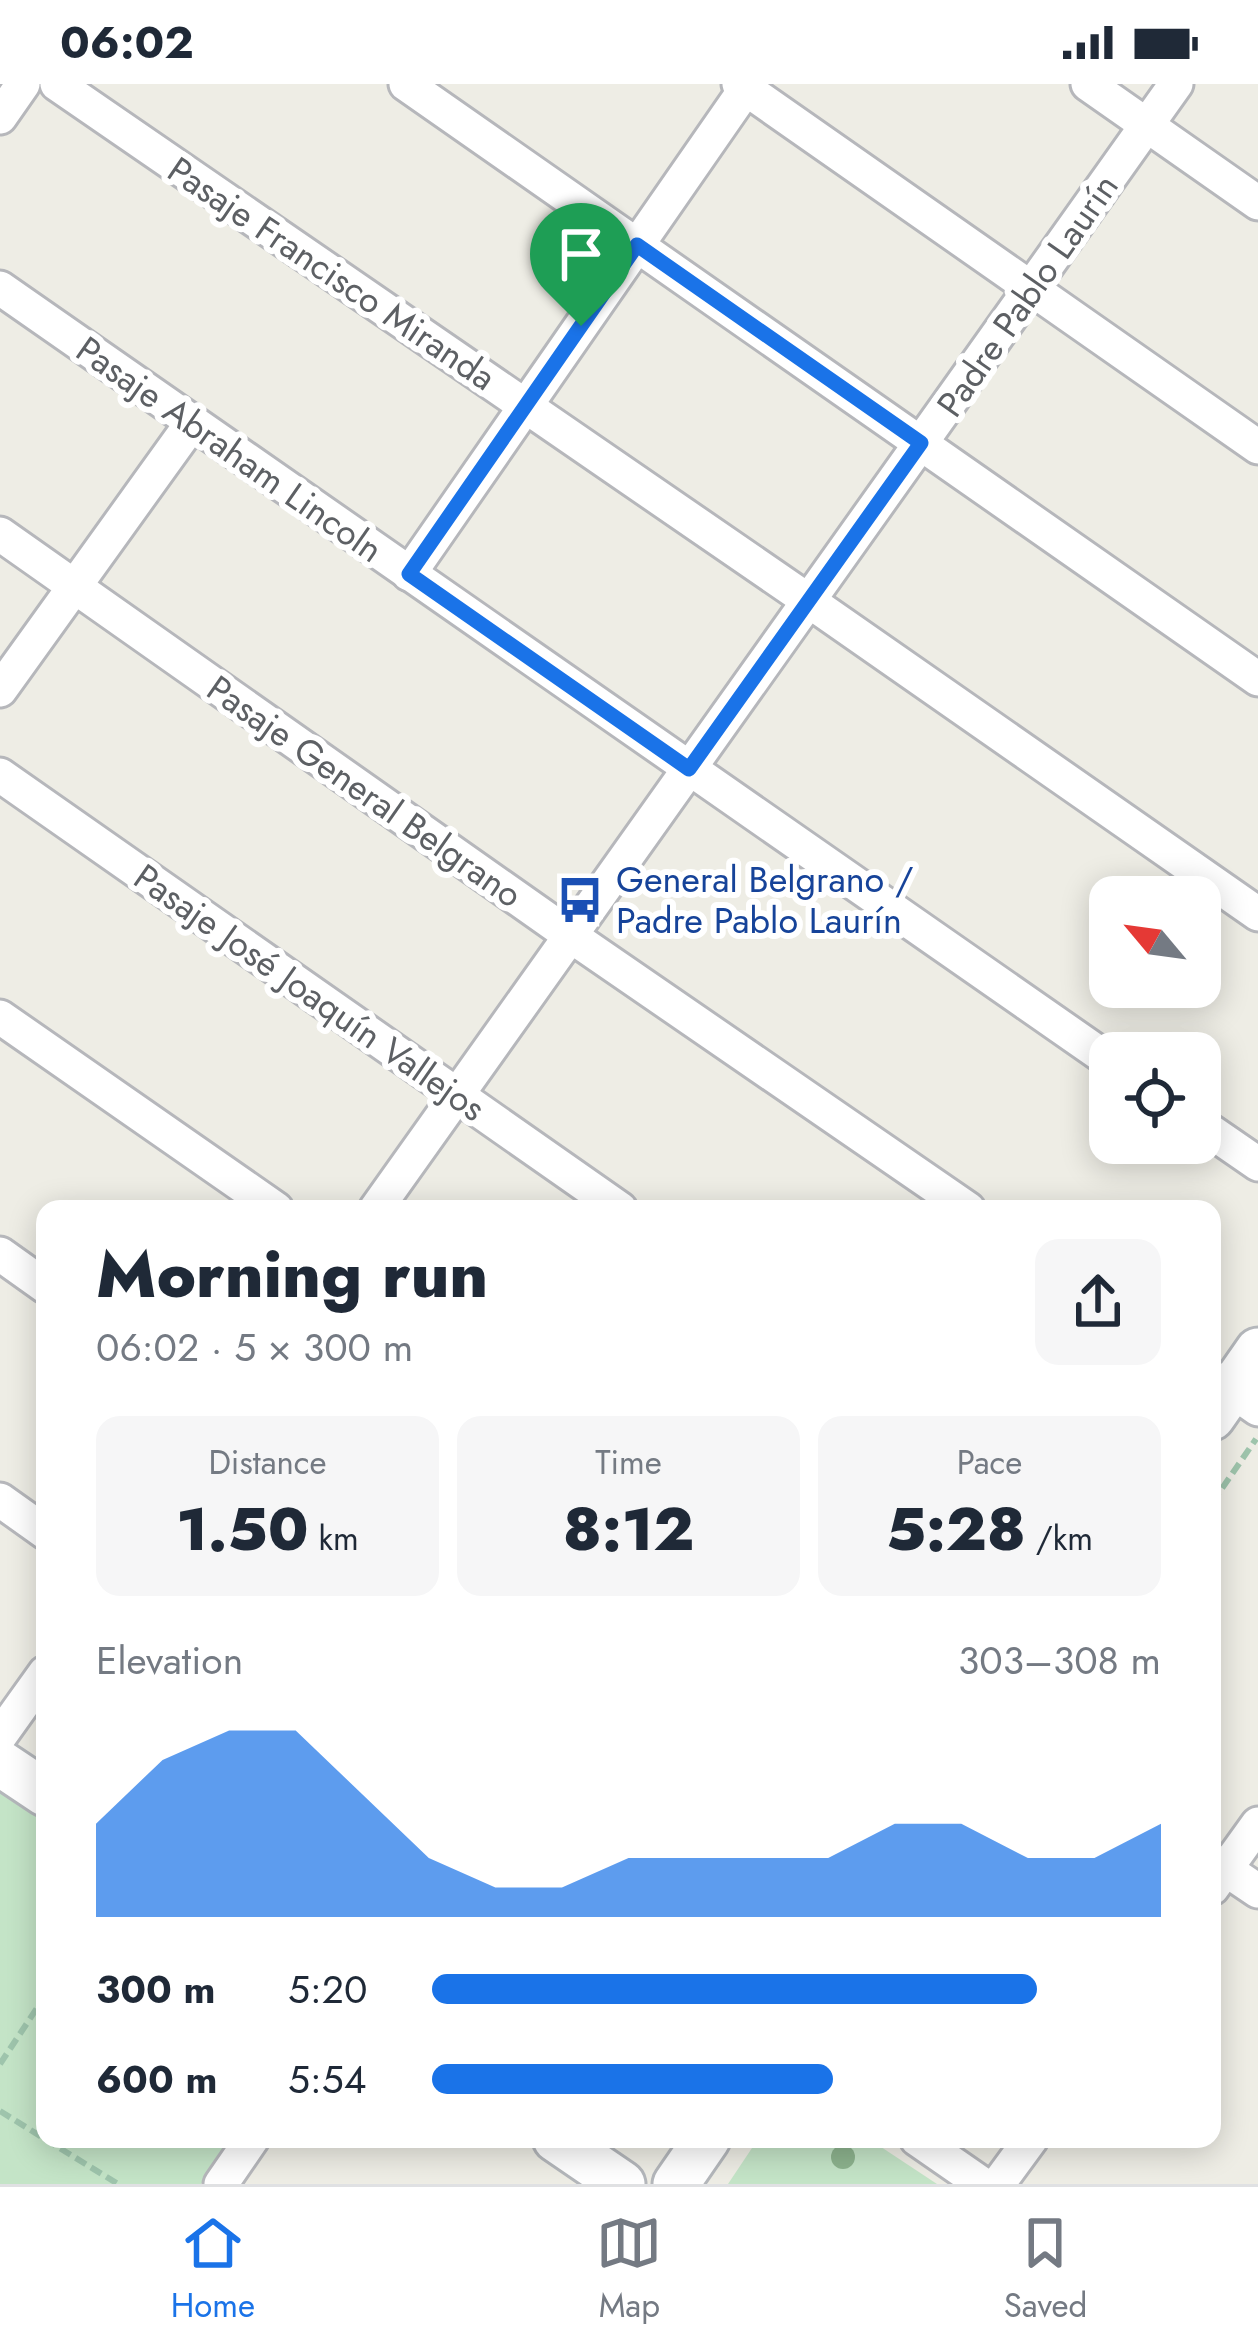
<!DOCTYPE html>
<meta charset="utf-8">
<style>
:root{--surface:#fff;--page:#f6f6f7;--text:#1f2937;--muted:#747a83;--line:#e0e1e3;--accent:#1a73e8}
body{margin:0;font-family:Jost,sans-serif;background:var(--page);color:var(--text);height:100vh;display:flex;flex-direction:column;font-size:45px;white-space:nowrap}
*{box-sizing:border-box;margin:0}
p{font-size:39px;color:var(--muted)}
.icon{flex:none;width:66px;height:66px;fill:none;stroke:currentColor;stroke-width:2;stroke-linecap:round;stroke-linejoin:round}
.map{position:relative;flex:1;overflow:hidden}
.details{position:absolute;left:36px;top:1116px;width:1185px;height:948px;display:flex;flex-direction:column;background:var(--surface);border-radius:24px;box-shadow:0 6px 30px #0003}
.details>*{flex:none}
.needle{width:78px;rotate:299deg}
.controls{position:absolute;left:1089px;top:792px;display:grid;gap:24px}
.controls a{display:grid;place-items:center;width:132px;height:132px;border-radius:24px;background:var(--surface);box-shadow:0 6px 30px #0003;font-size:60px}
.pin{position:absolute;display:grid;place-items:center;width:102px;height:102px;color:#fff;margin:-123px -51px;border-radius:50% 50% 50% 0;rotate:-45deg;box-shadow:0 0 12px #0007}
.pin .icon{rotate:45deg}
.round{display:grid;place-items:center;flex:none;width:126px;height:126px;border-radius:24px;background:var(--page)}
.overview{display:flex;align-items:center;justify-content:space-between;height:204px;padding:0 60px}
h1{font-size:66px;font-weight:800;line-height:90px}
.stats{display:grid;grid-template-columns:repeat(3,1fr);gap:18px;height:204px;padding:12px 60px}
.stats div{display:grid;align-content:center;border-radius:24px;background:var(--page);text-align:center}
.stats b{font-size:60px;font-weight:800}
.stats small{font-size:33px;font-weight:400}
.stats p{font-size:33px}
.chart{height:336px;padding:24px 60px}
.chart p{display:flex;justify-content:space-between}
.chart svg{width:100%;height:216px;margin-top:12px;fill:var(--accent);opacity:.7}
ul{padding:0 60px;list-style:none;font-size:39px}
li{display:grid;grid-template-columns:192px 144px 1fr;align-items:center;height:90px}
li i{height:30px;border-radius:15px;background:var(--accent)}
.status{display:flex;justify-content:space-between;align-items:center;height:84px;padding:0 60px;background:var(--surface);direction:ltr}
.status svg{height:33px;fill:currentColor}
.tab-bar{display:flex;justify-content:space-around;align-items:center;height:168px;border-top:3px solid var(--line);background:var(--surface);font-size:33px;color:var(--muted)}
.tab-bar a{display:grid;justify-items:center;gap:6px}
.tab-bar .active{color:var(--accent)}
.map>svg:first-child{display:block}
</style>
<div class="status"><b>06:02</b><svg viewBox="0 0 49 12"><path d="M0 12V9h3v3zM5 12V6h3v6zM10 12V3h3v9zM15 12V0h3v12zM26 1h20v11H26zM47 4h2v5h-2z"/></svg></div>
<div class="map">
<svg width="1258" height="2100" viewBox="0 0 1258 2100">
<rect width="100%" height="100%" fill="#eeede5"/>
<!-- green -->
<g fill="#c4e4c7">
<polygon points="0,1703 45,1734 45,2055 232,2055 201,2100 0,2100"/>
<polygon points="758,2055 869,2055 937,2100 728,2100"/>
</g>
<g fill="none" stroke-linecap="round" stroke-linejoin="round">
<defs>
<g id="street">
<polyline points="57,0 809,517 1258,830"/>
<polyline points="406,0 1258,595"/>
<polyline points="739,0 1258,363"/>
<polyline points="1088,0 1258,119"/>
<polyline points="0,33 23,0"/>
<polyline points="0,204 1110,977"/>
<polyline points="0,450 571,852 968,1125"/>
<polyline points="409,490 749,0"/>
<polyline points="0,606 192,339"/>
<polyline points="0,691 620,1125"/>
<polyline points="0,933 276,1125"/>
<polyline points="1200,1040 1258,1080"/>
<polyline points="376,1125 1176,0"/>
<polyline points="0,1170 45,1202"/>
<polyline points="1212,1293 1258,1325"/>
<polyline points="0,1416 45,1448"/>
<polyline points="0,1652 45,1589"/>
<polyline points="1212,1776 1258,1807"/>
<polyline points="1212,1804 1258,1740"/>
<polyline points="917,2055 982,2100"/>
<polyline points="221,2100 252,2055"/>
<polyline points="998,2100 1031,2055"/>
</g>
<g id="secondary">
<polyline points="1212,1333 1258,1267"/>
<polyline points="0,1679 45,1709"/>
<polyline points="556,2055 622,2100"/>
<polyline points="676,2100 707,2055"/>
</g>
</defs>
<!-- street casing -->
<use href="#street" stroke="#b6b7bb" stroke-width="39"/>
<!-- secondary casing -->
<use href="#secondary" stroke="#b4b7bb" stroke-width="51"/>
<!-- path -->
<g stroke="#9ec4ac" stroke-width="6" stroke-dasharray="12 6" stroke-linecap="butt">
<polyline points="1212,1419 1256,1355"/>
<polyline points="0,1980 45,1912"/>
<polyline points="0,2027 45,2055"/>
<polyline points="45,2055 118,2100"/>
</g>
<!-- street -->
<use href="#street" stroke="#fff" stroke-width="33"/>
<!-- secondary -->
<use href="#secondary" stroke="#fff" stroke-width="45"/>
</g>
<!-- trees -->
<circle fill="#8db38e" cx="843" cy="2073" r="12"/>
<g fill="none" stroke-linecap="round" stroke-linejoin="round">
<defs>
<polygon id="route" points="637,161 921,359 689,685 409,490"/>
</defs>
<!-- route casing -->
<use href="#route" stroke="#fff" stroke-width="24"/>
<!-- route -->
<use href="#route" stroke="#1a73e8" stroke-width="15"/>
</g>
<!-- icons -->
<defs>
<symbol id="bus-bare" viewBox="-9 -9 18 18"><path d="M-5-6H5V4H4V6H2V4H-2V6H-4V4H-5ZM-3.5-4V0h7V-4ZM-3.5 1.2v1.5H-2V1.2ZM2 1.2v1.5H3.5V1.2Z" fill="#1a4fb4" stroke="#fff" stroke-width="2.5" paint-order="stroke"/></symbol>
</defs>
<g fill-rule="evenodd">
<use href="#bus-bare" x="547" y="783" width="66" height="66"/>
</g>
<g text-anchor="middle" stroke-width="12" stroke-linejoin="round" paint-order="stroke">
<!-- street labels -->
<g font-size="36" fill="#5d6064" stroke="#fff">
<text transform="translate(332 189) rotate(34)" y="13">Pasaje Francisco Miranda</text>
<text transform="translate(1027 211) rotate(-55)" y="13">Padre Pablo Laurín</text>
<text transform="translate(230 365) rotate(35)" y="13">Pasaje Abraham Lincoln</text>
<text transform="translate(365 707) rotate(35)" y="13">Pasaje General Belgrano</text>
<text transform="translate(310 908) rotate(35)" y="13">Pasaje José Joaquín Vallejos</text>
</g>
<!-- transit labels -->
<g font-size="36" fill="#164399" stroke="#fff" text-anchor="start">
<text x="616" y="808">General Belgrano /<tspan x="616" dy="41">Padre Pablo Laurín</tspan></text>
</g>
</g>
</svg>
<div class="controls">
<a><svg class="needle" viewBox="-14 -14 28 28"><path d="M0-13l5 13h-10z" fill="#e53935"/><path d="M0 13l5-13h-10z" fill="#747a83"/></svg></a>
<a><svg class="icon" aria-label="locate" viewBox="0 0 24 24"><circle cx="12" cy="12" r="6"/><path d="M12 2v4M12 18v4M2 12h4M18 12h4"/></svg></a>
</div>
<div class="pin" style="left:581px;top:242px;background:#1e9e55"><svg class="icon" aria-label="arrive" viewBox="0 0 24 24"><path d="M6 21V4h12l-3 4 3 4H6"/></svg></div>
<section class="details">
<div class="overview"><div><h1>Morning run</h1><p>06:02 · 5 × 300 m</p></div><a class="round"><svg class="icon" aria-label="share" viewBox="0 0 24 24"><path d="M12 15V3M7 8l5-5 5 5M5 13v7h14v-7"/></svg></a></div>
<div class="stats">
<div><p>Distance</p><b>1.50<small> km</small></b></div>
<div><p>Time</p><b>8:12</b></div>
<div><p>Pace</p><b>5:28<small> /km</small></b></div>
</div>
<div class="chart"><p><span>Elevation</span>303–308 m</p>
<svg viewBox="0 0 160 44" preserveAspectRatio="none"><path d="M0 44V25L10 12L20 6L30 6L40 19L50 32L60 38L70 38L80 32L90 32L100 32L110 32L120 25L130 25L140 32L150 32L160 25V44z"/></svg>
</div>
<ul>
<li><b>300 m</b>5:20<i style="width:83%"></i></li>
<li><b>600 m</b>5:54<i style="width:55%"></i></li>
</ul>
</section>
</div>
<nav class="tab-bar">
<a class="active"><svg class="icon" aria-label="home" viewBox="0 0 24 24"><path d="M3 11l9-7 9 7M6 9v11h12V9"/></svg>Home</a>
<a><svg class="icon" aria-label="map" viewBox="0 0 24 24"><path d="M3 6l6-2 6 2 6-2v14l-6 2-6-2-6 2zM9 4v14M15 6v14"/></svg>Map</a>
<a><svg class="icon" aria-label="saved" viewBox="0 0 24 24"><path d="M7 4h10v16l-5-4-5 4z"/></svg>Saved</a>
</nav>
